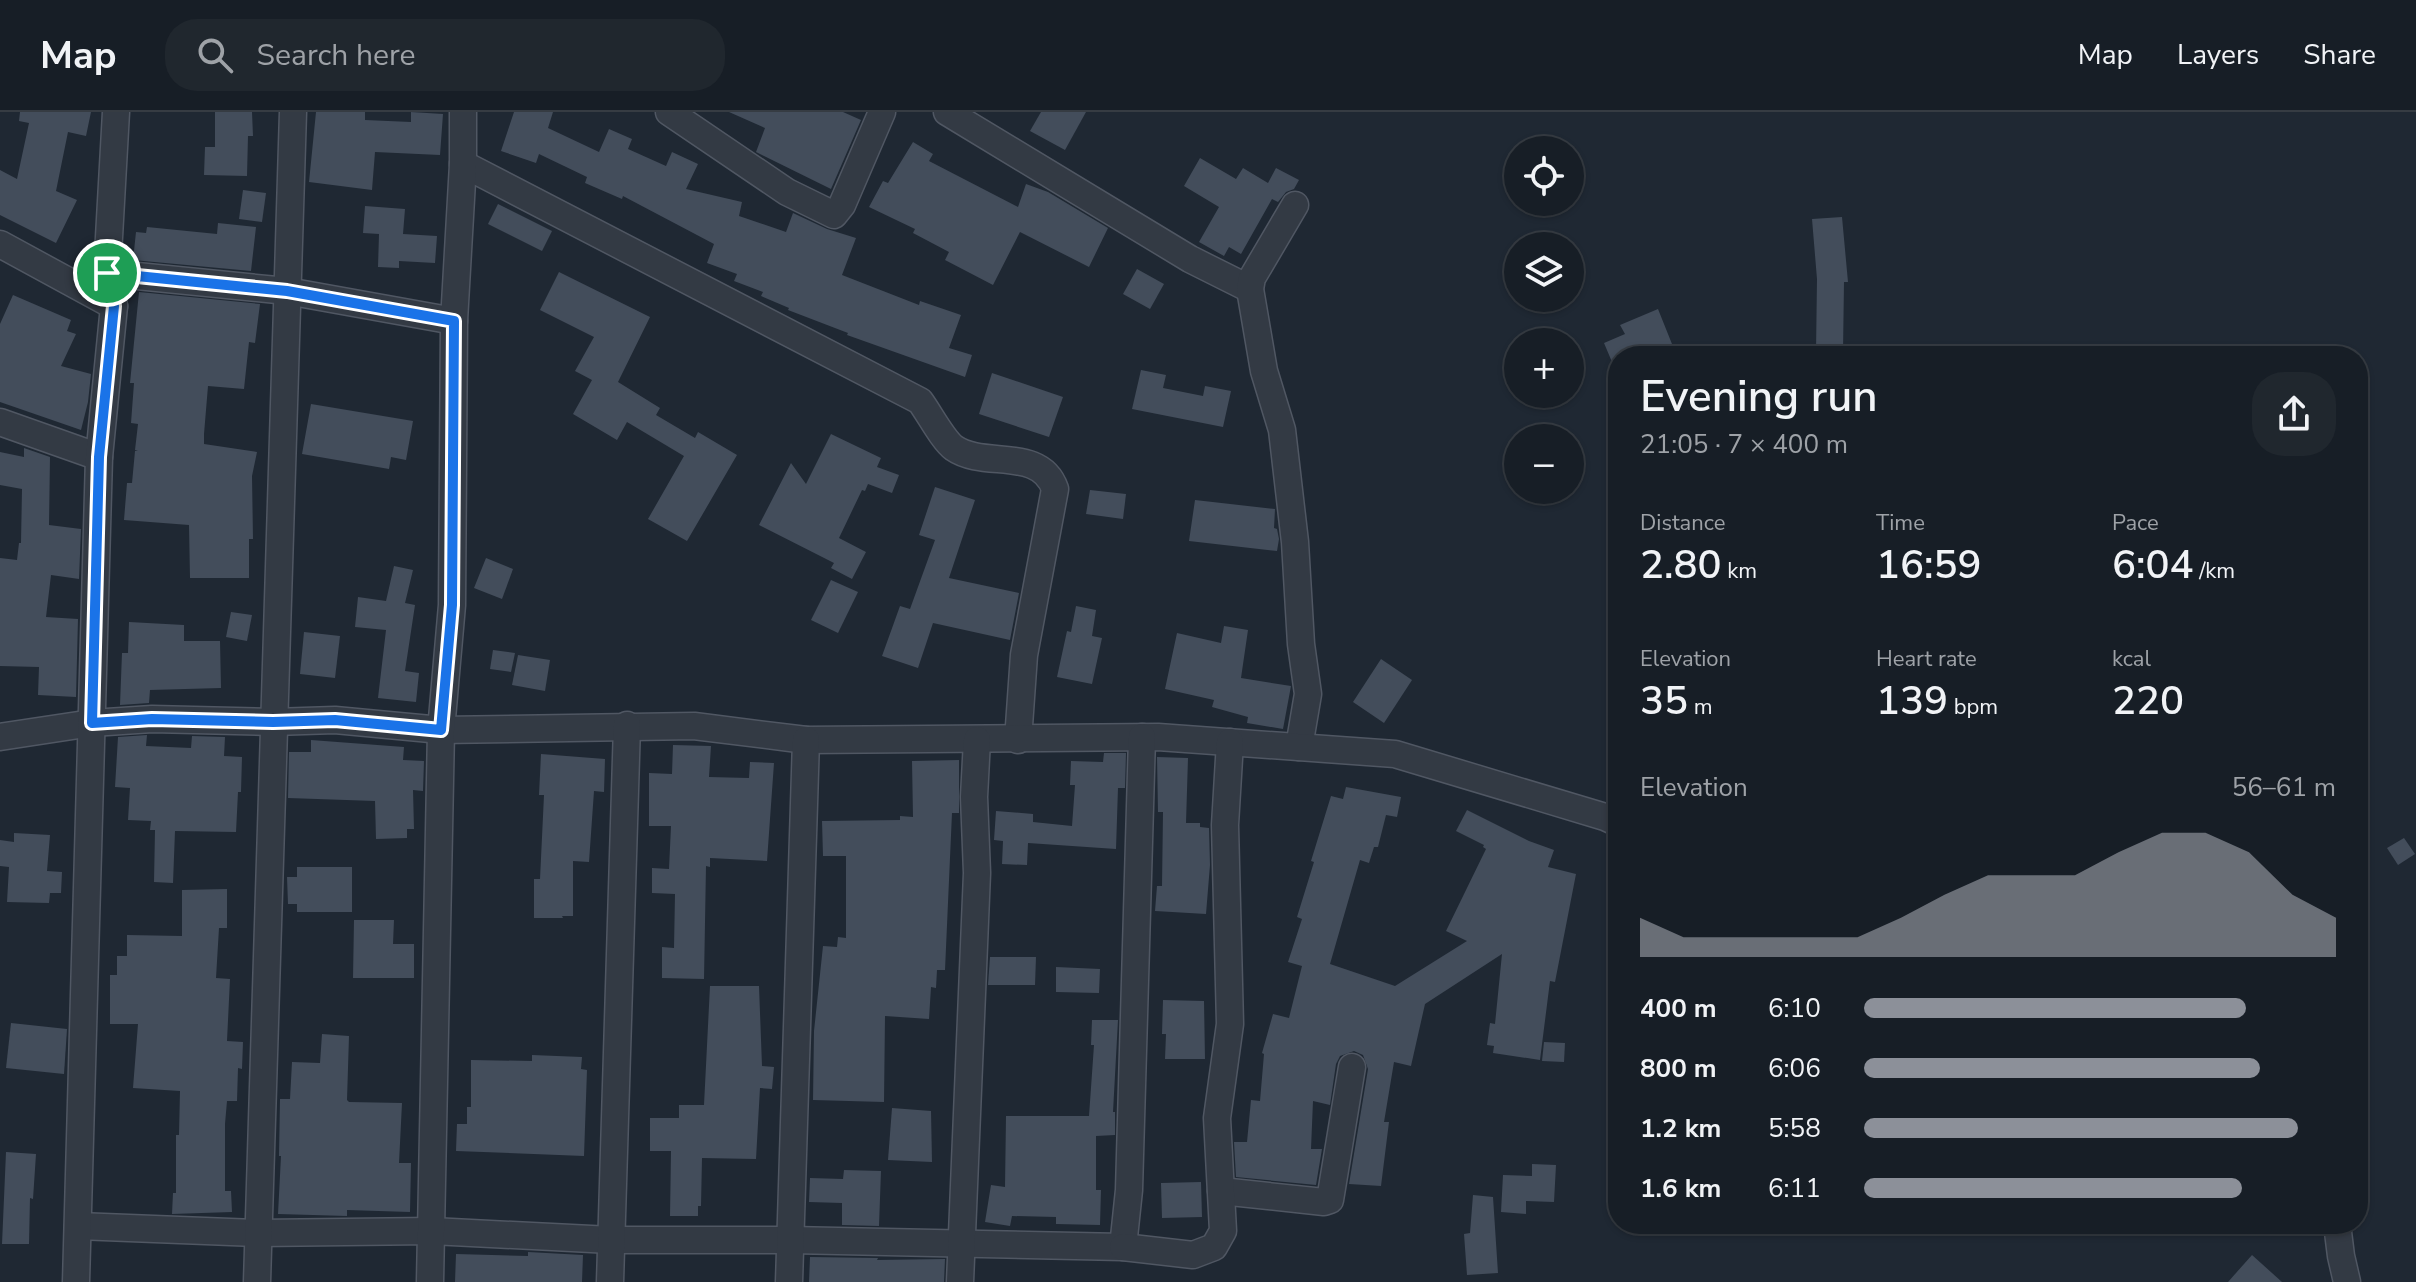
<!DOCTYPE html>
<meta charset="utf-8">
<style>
:root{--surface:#171e26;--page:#20272e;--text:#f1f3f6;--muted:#9ea2a7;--line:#363c43;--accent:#8c9099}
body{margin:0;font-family:"Nunito Sans",sans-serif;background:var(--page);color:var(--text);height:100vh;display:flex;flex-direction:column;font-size:30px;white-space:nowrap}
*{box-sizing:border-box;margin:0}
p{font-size:26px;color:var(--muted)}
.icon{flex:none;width:44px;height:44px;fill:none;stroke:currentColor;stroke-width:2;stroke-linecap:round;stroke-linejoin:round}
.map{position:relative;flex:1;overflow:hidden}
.side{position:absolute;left:1608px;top:234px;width:760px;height:888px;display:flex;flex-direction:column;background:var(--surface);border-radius:32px;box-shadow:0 2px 6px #0004,0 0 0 2px var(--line)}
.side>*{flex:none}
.buttons{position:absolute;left:1504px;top:24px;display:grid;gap:16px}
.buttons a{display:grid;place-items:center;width:80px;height:80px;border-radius:50%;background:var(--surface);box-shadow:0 2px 6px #0004,0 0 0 2px var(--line);font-size:40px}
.pin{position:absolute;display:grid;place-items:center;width:68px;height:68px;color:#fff;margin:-34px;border:4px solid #fff;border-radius:50%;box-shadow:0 2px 8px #0007}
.round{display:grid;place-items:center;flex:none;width:84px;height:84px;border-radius:32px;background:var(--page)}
.head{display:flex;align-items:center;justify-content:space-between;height:136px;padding:0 32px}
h1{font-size:44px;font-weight:600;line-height:60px}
.metrics{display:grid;grid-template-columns:repeat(3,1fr);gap:12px;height:136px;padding:8px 32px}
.metrics div{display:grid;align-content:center}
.metrics b{font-size:40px;font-weight:600}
.metrics small{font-size:22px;font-weight:400}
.metrics p{font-size:22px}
.chart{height:224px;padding:16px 32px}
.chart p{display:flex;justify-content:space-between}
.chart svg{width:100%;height:144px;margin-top:8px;fill:var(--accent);opacity:.7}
ul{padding:0 32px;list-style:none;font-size:26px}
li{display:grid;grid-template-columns:128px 96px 1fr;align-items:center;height:60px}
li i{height:20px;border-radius:10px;background:var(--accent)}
header{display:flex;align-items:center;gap:48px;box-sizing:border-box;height:112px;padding:0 40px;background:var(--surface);border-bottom:2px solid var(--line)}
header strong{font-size:38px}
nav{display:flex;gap:44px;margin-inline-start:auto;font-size:28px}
.search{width:560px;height:72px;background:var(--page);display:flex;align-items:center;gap:20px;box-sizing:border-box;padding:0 28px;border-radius:32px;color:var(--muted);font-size:30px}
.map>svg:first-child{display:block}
</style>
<header>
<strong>Map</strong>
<div class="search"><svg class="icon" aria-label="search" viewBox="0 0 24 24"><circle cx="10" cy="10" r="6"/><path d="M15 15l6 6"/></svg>Search here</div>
<nav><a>Map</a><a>Layers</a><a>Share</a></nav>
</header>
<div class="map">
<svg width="2416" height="1170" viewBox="0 0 2416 1170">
<rect width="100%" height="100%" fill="#1f2833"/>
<!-- building -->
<g fill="#434d5b">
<polygon points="20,0 91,0 86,24 68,20 56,79 77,88 56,131 0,103 0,58 17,67 29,11 19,9"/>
<polygon points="215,0 252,0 253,24 248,24 247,64 204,63 205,35 215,35"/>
<polygon points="316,0 365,0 365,8 411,10 411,0 443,2 440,43 375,40 372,78 309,70"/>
<polygon points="514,0 553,0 548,16 599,40 609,17 632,27 628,37 666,54 672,40 698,52 686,77 742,90 739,104 786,120 793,101 827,117 856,126 842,163 919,193 920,189 961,203 949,236 972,243 965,265 847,223 848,221 788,198 789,196 761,184 763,180 734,169 737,162 707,151 714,132 623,84 622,87 585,71 587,65 539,42 536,51 501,39"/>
<polygon points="729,0 843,0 861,8 831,77 756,40 765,16"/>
<polygon points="1041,0 1086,0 1065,38 1030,19"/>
<polygon points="913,30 933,42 929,49 1018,95 1026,72 1048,80 1108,116 1089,155 1020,120 993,173 945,148 949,140 913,121 915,117 869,95 883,69 888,71"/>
<polygon points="1200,46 1236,67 1243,56 1268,71 1276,56 1299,68 1294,77 1286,80 1278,90 1272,87 1241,142 1229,135 1224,144 1199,130 1219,95 1184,74"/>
<polygon points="243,78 266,81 262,110 239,107"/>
<polygon points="498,92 552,119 542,139 488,112"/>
<polygon points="365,94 405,97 403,122 437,124 435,151 399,149 399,156 378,155 379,122 363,121"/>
<polygon points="1842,105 1848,170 1844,170 1843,240 1816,240 1817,167 1812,107"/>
<polygon points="218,111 256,115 251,159 133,148 136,120 146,121 147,115 217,122"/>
<polygon points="1137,157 1164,172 1150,197 1123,182"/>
<polygon points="559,160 650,205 618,270 660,296 656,303 695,326 698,320 737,343 687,429 648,407 684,344 627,310 617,328 573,302 592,268 575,259 594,225 540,198"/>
<polygon points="139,180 260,192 255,231 249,230 244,277 208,274 204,322 204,332 257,340 252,364 253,427 249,427 249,466 190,466 189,413 124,408 127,371 132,371 135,339 138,339 135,338 138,312 131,311 134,271 130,271"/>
<polygon points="13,183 71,208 67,219 76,222 61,254 91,262 88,290 81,318 0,290 0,212"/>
<polygon points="1658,197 1672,232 1644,244 1618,244 1618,247 1612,250 1604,231 1625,222 1620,213"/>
<polygon points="1141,258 1166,263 1163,276 1203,284 1205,274 1231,279 1223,315 1132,297"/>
<polygon points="992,261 1063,285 1049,325 979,302"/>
<polygon points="311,292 413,309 406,348 391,345 389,357 302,342"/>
<polygon points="831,322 881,346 877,355 899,363 892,381 868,372 865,379 862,378 839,426 866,440 852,467 831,456 834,451 759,413 791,351 806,372"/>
<polygon points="24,336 50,345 49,413 81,417 79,467 51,463 46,505 78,507 76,585 38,583 39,555 0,554 0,446 17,448 19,431 21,431 22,377 0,373 0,340 24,345"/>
<polygon points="935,375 975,388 949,466 1019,481 1010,528 933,511 918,556 882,544 900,494 910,497 935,428 919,423"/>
<polygon points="1090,378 1126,382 1123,407 1086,402"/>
<polygon points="1195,388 1275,397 1274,416 1277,417 1279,427 1277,439 1189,429"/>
<polygon points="486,446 513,457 502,487 474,476"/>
<polygon points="394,454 413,458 405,491 415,493 405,559 419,561 416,590 378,586 386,518 355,515 358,485 386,489"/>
<polygon points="831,468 858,480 838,521 811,508"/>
<polygon points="1076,494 1096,498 1092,524 1102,526 1092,572 1057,565 1067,519 1071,520"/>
<polygon points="231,500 252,503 247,529 226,525"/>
<polygon points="129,510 184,513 184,529 220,529 221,576 150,578 149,591 120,593 122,541 128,541"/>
<polygon points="1224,514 1248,518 1241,566 1291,574 1283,617 1247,611 1248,605 1212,595 1214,588 1165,577 1177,521 1221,531"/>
<polygon points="304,520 340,524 335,566 300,562"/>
<polygon points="493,538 515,541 511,560 490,557"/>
<polygon points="518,543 550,548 545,579 512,573"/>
<polygon points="1381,547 1412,568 1384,611 1353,590"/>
<polygon points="147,623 146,634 191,636 192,624 225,625 224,644 242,645 241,680 238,680 236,720 175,719 173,771 154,770 155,718 150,718 151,709 128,708 130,676 115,675 118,625"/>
<polygon points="311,628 404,635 403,648 424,649 423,679 413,678 414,717 407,717 407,726 376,727 375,689 288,686 289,640 311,640"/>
<polygon points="673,633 711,634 709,665 749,666 750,650 774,651 767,749 710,746 710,755 706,754 704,867 662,866 662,835 674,836 675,782 652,781 652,756 669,757 671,714 649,714 649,661 672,662"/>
<polygon points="1104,641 1126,641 1125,676 1118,676 1116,737 1028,731 1027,753 1002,752 1003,729 994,728 996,699 1033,702 1033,710 1072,714 1075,673 1070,673 1071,649 1103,650"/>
<polygon points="541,642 605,647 604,680 594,679 589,750 573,749 573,804 562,804 563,806 534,806 534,767 540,767 544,683 539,683"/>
<polygon points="1157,645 1188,646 1186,711 1200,711 1200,715 1209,716 1210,753 1206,802 1155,799 1157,774 1162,774 1163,700 1158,700"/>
<polygon points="959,648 959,701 952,701 945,858 937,858 936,876 931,875 929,907 885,904 884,990 813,988 814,919 823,834 837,835 838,825 846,826 846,744 823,744 822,709 900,708 900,704 913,705 912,649"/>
<polygon points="1346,675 1401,685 1397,705 1386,703 1378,735 1374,735 1369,751 1360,748 1330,852 1395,874 1467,829 1446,819 1486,737 1483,735 1484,733 1456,719 1467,698 1529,729 1554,738 1548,755 1576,762 1555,870 1550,869 1540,948 1493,941 1494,934 1487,933 1490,911 1495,912 1502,842 1425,892 1411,954 1394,950 1384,1010 1389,1010 1381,1074 1349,1072 1368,957 1363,943 1354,939 1340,944 1336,952 1330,993 1313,989 1311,1037 1322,1037 1316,1073 1236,1065 1234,1030 1247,1030 1251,988 1260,989 1264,942 1262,941 1273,902 1289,906 1302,854 1288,850 1302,807 1297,805 1314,750 1311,749 1331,684 1343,687"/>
<polygon points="14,721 50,723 47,759 62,760 61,781 50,781 49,791 7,790 9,755 0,754 0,728 14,730"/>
<polygon points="2404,726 2415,742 2398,753 2387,736"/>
<polygon points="297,755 352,755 352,800 297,800 297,792 288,792 287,765 297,765"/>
<polygon points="227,777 227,816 219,816 216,866 230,867 227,929 243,930 242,957 238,956 237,989 227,989 225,1012 225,1079 231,1079 232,1100 172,1102 173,1081 176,1081 176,1023 179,1023 180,979 133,976 138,912 110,912 110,863 117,863 117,844 127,844 127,823 182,824 182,778"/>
<polygon points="354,808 394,808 393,832 414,832 414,866 353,866"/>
<polygon points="990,845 1036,845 1035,873 988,873"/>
<polygon points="1056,855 1100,857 1099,881 1056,880"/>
<polygon points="710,874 759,874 762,954 774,955 772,977 760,976 756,1047 702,1046 701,1094 698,1094 698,1104 670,1104 671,1039 650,1039 650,1006 679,1006 679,993 704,993"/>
<polygon points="1163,888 1204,889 1205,947 1165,947 1166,922 1162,922"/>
<polygon points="1092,908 1118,908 1113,1000 1115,1000 1115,1023 1096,1024 1096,1078 1101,1078 1100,1113 1056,1112 1056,1105 1012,1104 1010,1114 985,1110 991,1073 1005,1075 1006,1004 1089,1004 1094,933 1091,933"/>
<polygon points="11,911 67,917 64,962 6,956"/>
<polygon points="322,922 349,924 347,988 349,990 402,991 399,1051 411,1051 410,1100 347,1098 347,1104 278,1102 281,1044 279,1044 280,987 290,987 292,950 320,951"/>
<polygon points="1544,930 1565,931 1564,950 1542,949"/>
<polygon points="532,943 582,945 581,957 587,958 584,1044 456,1039 457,1012 467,1012 467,995 471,995 471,948 532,949"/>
<polygon points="892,996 931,999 932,1050 888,1048"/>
<polygon points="6,1040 36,1042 33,1087 30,1086 29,1132 2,1132"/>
<polygon points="1532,1052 1556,1053 1554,1090 1526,1089 1526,1102 1501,1100 1503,1063 1532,1064"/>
<polygon points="844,1058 881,1059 879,1114 842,1113 842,1091 809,1090 810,1066 843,1067"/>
<polygon points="1201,1070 1202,1105 1162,1106 1161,1071"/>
<polygon points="1473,1083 1493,1085 1498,1161 1467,1163 1464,1122 1470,1121"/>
<polygon points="528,1140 583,1143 582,1170 455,1170 456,1142 528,1144"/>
<polygon points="2252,1143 2282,1170 2228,1170"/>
<polygon points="810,1145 878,1146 877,1148 945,1147 944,1170 809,1170"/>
</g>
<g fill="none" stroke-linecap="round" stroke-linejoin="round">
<defs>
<g id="minor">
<polyline points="669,0 787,80 834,103 842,93 882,0"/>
<polyline points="947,0 1190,147 1250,177"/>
<path d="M463,52L920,289C929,301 943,328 954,336C984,357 1040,334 1055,377L1024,543L1018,628"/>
<polyline points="1295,93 1252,166 1250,177 1264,259 1282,318 1295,430 1301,532 1308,582 1299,635"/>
<polyline points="0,132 114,194"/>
<polyline points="107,161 287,179 454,209"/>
<polyline points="0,310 99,345"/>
<polyline points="0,625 92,611 152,607 273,610 335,608 441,618 694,614 806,628 1158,625 1395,642 1605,705 1618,711"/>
<polyline points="1221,1079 1324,1090 1330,1088 1352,955"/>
<polyline points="2337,1112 2341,1144 2347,1170"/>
<polyline points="78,1114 258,1121 432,1119 611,1128 790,1128 1123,1135 1129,1078 1142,625"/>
<polyline points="1123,1135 1193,1143 1214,1135 1223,1119 1217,1006 1230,912 1225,713 1230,630"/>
<polyline points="76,1170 99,345 114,194 107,161 116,0"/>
<polyline points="257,1170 293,0"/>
<polyline points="430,1170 441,618 452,493 454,209 463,52 463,0"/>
<polyline points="610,1170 627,613"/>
<polyline points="789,1170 806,628"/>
<polyline points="960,1170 977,761 974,685 977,628"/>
</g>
</defs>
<!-- minor casing -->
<use href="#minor" stroke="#505763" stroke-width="29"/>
<!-- minor -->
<use href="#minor" stroke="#333a44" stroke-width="26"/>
</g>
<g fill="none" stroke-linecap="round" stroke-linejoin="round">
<defs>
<polygon id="route" points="107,161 287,179 454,209 452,493 441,618 335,608 273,610 152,607 92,611 99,345 114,194"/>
</defs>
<!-- route casing -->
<use href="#route" stroke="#fff" stroke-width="16"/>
<!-- route -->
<use href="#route" stroke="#1a73e8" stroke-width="10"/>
</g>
</svg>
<div class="buttons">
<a><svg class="icon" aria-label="locate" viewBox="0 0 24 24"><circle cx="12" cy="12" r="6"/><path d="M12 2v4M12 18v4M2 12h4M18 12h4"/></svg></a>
<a><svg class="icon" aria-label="layers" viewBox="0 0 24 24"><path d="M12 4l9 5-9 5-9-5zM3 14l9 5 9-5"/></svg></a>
<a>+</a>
<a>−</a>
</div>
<div class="pin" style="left:107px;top:161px;background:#1e9e55"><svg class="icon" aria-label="arrive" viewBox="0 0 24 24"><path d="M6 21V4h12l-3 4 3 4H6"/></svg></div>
<section class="side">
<div class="head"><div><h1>Evening run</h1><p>21:05 · 7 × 400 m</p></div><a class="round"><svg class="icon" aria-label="share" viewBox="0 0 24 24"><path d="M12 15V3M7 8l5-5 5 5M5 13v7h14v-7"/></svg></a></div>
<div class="metrics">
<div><p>Distance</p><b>2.80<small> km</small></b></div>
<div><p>Time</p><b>16:59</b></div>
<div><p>Pace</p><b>6:04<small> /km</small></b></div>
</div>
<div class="metrics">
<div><p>Elevation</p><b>35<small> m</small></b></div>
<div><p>Heart rate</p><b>139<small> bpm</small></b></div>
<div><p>kcal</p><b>220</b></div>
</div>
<div class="chart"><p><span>Elevation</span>56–61 m</p>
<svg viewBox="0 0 160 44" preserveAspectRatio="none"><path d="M0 44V32L10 38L20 38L30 38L40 38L50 38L60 32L70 25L80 19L90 19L100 19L110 12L120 6L130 6L140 12L150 25L160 32V44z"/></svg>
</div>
<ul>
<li><b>400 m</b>6:10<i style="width:81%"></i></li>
<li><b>800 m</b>6:06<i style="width:84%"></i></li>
<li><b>1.2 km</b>5:58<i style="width:92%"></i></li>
<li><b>1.6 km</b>6:11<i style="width:80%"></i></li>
</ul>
</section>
</div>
